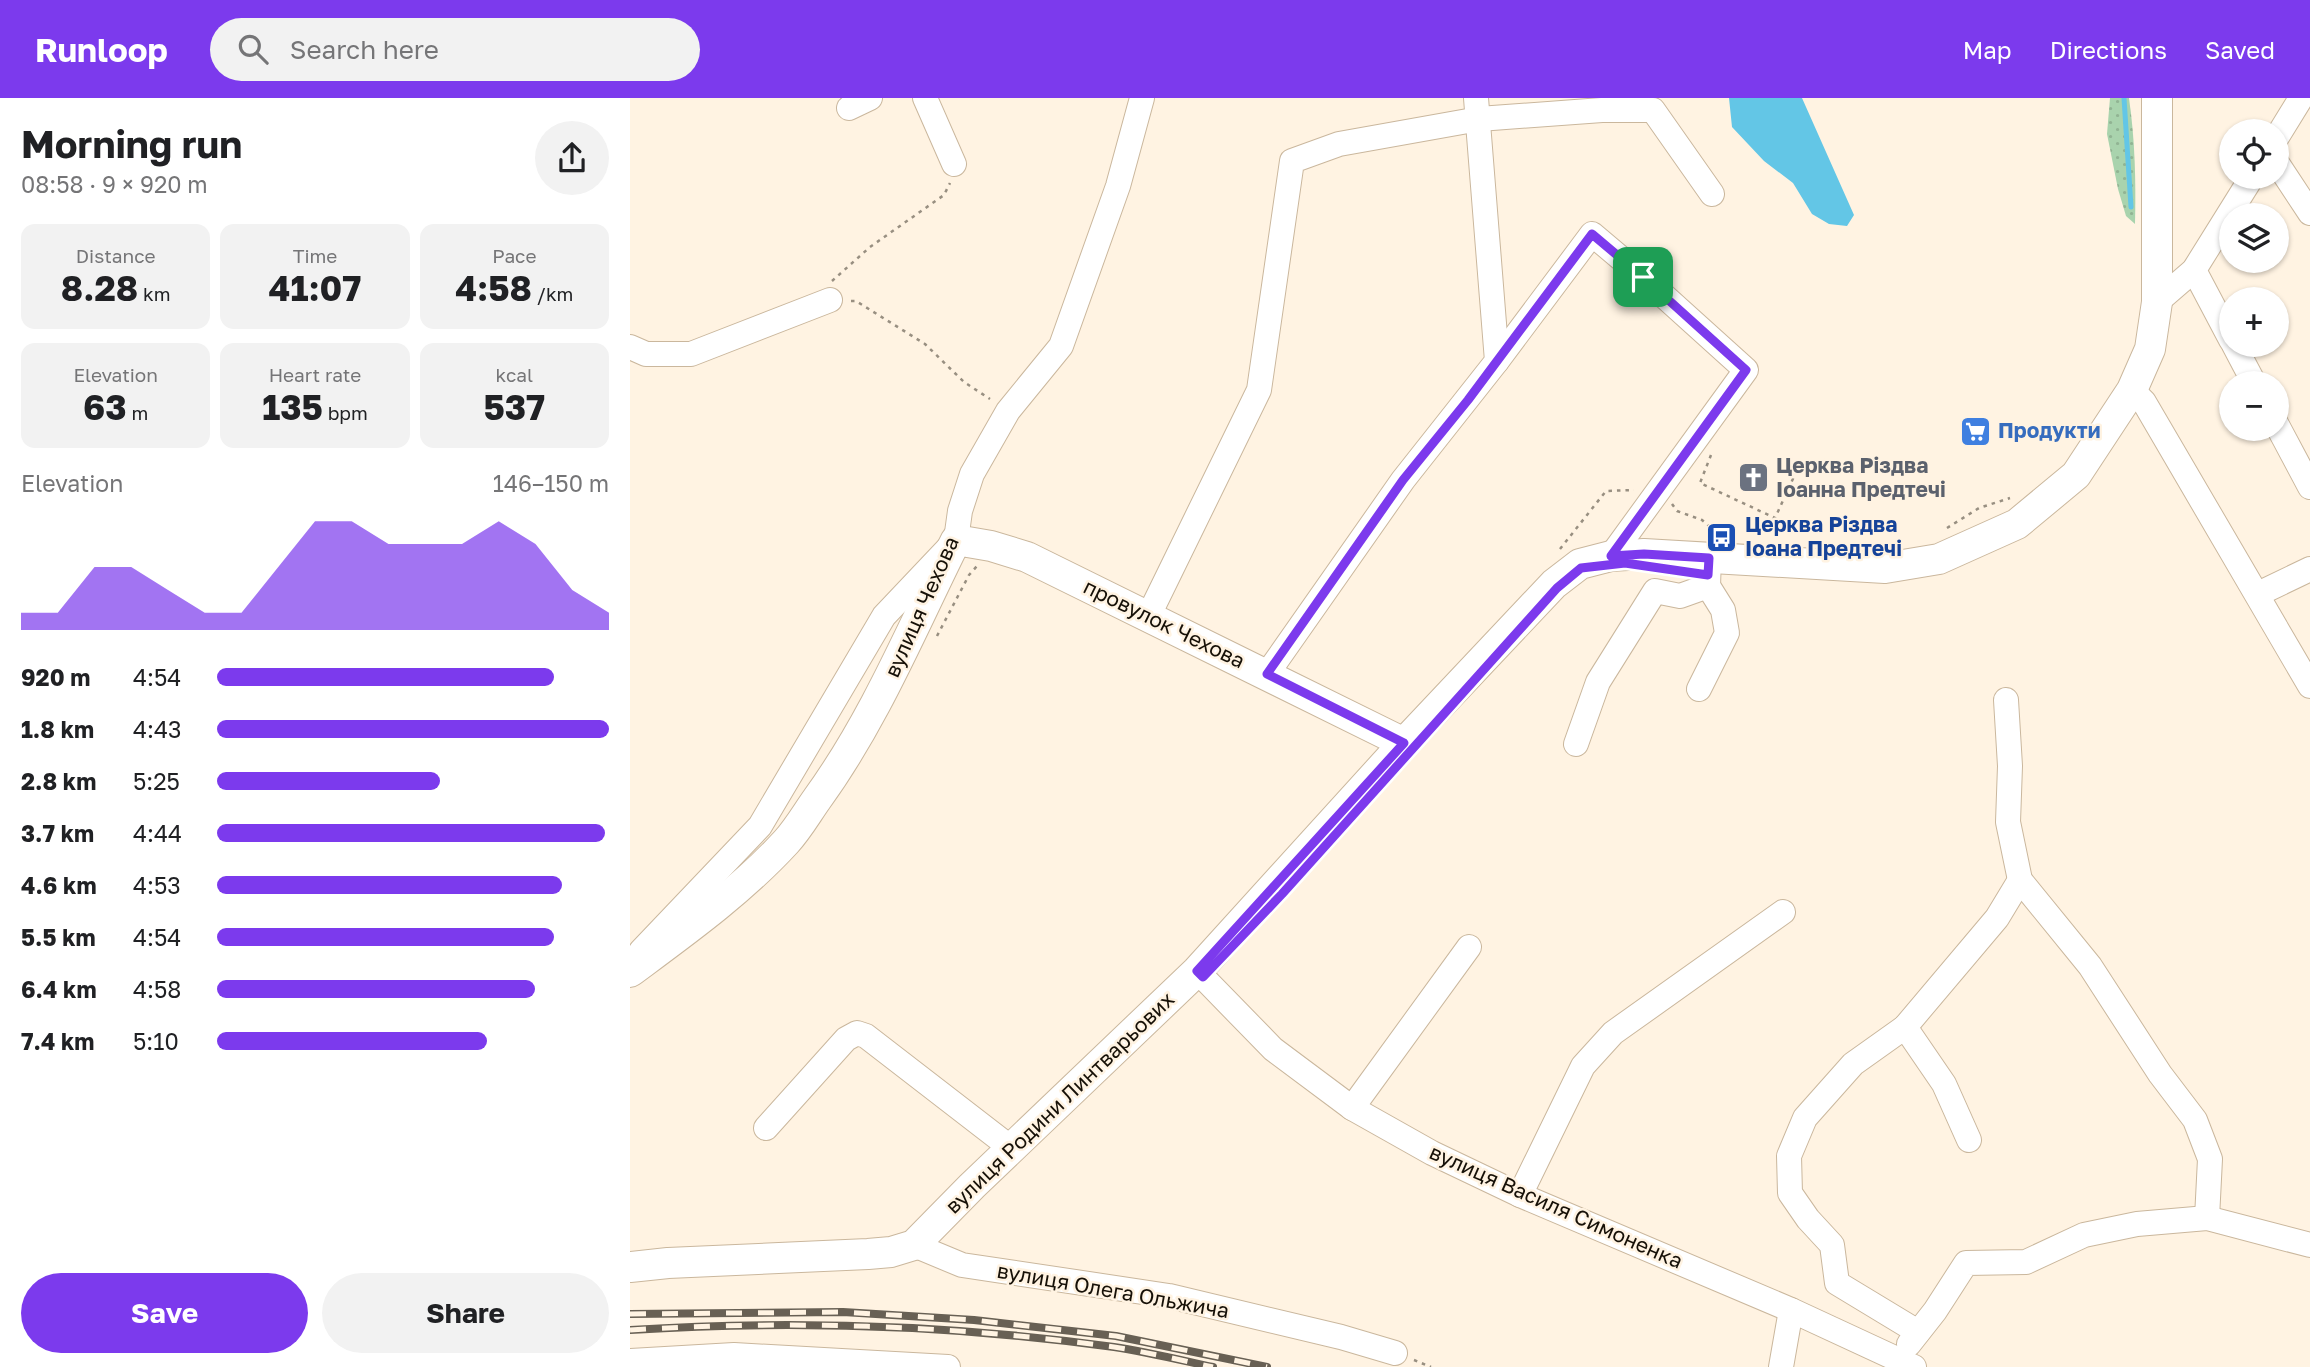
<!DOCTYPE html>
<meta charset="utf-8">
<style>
:root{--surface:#fff;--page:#f2f2f2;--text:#202124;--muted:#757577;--accent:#7c3aed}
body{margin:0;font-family:"Golos Text",sans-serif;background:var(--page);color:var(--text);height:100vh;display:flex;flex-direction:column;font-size:26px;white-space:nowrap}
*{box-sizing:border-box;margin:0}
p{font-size:23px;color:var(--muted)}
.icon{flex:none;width:38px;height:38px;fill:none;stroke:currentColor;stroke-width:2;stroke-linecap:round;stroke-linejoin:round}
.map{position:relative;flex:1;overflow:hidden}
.side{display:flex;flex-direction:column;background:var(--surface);width:630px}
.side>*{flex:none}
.tools{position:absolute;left:1589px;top:21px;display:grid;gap:14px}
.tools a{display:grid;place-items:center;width:70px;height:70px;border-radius:50%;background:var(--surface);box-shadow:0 2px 5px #0004;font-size:35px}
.pin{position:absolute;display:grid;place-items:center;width:60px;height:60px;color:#fff;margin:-30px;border-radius:14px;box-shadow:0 4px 10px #0006}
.round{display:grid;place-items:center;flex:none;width:74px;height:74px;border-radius:37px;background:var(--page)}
.head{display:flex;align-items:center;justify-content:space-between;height:119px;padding:0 21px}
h1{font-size:38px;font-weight:700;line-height:52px}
.stats{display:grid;grid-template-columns:repeat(3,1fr);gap:10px;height:119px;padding:7px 21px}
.stats div{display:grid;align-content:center;border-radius:14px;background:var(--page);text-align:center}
.stats b{font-size:35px;font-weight:700}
.stats small{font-size:19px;font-weight:400}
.stats p{font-size:19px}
.chart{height:196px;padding:14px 21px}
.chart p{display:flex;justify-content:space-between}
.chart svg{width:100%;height:126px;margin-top:7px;fill:var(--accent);opacity:.7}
.action{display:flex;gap:14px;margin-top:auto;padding:14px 21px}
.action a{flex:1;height:80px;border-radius:42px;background:var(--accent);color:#fff;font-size:28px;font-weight:700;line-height:80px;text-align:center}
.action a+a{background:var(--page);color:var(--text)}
ul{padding:0 21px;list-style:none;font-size:23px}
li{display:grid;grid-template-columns:112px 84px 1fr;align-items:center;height:52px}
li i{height:18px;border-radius:9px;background:var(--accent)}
header{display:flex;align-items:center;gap:42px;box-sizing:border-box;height:98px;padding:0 35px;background:var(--accent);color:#fff}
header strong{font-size:33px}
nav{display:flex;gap:38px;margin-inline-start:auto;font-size:24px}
.search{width:490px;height:63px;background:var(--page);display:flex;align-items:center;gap:18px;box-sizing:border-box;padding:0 24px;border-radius:38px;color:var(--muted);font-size:26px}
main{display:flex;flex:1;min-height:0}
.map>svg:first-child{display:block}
</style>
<header>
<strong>Runloop</strong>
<div class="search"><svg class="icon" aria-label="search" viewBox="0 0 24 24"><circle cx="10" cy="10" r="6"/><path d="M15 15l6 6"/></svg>Search here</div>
<nav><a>Map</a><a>Directions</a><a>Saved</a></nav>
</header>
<main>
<section class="side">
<div class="head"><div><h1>Morning run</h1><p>08:58 · 9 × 920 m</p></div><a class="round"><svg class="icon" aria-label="share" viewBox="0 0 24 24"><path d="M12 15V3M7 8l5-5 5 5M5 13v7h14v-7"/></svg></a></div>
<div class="stats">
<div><p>Distance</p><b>8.28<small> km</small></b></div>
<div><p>Time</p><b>41:07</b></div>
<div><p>Pace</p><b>4:58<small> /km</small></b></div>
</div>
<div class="stats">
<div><p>Elevation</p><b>63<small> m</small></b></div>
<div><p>Heart rate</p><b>135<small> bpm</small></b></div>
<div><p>kcal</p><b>537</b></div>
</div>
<div class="chart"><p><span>Elevation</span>146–150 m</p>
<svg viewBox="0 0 160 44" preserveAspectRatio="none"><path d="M0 44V38L10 38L20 22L30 22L40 30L50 38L60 38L70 22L80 6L90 6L100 14L110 14L120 14L130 6L140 14L150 30L160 38V44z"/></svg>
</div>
<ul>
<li><b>920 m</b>4:54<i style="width:86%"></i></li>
<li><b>1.8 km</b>4:43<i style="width:100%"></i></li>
<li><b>2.8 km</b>5:25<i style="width:57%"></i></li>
<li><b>3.7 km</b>4:44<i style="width:99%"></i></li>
<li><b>4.6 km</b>4:53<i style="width:88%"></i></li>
<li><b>5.5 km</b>4:54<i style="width:86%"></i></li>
<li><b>6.4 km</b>4:58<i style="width:81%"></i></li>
<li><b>7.4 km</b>5:10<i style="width:69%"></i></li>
</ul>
<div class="action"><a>Save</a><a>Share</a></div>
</section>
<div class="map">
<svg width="1680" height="1269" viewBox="0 0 1680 1269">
<defs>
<pattern id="grass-dots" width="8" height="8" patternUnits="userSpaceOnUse" patternTransform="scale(1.75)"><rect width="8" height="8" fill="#a9d3ad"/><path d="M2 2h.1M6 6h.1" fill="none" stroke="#91b493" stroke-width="1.8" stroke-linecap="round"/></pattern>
</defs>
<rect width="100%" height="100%" fill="#fff3e2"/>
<!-- grass -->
<path fill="url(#grass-dots)" d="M1480,0H1499C1505,42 1506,83 1505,126L1496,118L1488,91L1477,36Z"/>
<!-- water -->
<polygon fill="#63c6e6" points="1099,0 1172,0 1224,117 1217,128 1199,126 1182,116 1163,85 1134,63 1102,29"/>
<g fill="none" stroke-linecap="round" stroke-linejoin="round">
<!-- stream -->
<polyline stroke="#63c6e6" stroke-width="5" points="1494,0 1501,109"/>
<defs>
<g id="minor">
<polyline points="295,0 324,66"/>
<polyline points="219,10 240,0"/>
<polyline points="1647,39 1671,0"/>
<polyline points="1647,65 1680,115"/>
<polyline points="1564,172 1601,242"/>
<polyline points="1527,204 1564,172 1622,79"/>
<polyline points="1604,247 1624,285"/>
<polyline points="0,249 16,256 61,256 200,202"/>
<polyline points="867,263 962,136 1013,179 1116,272 981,458"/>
<polyline points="1502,292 1514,304 1680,588"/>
<polyline points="1647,327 1680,389"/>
<polyline points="1628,496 1680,471"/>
<polyline points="519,517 629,292 662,63 709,46 849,21 972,12 1023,12 1082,96"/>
<polyline points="637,576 773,382 867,263 846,0"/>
<polyline points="1069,591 1097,535 1093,512 1078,488"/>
<polyline points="1376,602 1380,668 1378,724 1390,782 1460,868 1530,976 1565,1022 1580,1061 1577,1120"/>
<polyline points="946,646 968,584 1025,493 1050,498 1078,488 1079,460"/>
<polyline points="11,853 130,728 254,518 326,442 330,413 342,376 378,313 431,248 488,88 512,0"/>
<polyline points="567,873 643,951 722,1010 802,1055 890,1097 1161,1212 1284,1269"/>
<polyline points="1275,929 1314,986 1339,1042"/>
<polyline points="722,1010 839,849"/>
<polyline points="136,1030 216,941 227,935 236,938 381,1050"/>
<polyline points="890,1097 953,968 983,935 1153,814"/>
<polyline points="284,1147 332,1167 539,1198 711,1239 765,1255"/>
<polyline points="1288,1234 1207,1185 1202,1147 1178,1121 1160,1095 1159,1058 1175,1020 1223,966 1275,929 1367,820 1390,782"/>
<polyline points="1279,1246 1305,1213 1336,1165 1396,1164 1454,1137 1507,1126 1577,1120 1680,1147"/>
<polyline points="0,1263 104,1257 318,1269"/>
<polyline points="1151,1269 1161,1212"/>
</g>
<g id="major">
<path d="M0,874C54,834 110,794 156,744C168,731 177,715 187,701C245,621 282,530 326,442L361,448L397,459L774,645"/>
<polyline points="0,1169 38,1165 238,1156 261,1154 284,1147 342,1088 567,873 774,645 924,486 950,466 981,458 1014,456 1255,470 1309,461 1387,426 1446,377 1502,292 1520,251 1527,204 1527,0"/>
</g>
</defs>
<!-- minor casing -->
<use href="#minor" stroke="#cab79d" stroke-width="26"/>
<!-- major casing -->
<use href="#major" stroke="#cab79d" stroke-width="32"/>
<!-- path -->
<g stroke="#988f81" stroke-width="2.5" stroke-dasharray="3.5 5" stroke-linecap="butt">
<polyline points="202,183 240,149 314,97 320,85"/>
<polyline points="221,203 226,203 295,246 334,284 360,301"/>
<polyline points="1081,357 1070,385 1145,420 1167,372"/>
<polyline points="1042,406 1047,413 1072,422 1088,436"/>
<polyline points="1317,430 1349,410 1380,400"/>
<polyline points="930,451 976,393 1004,392"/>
<polyline points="307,538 339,477 347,468"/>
<polyline points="784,1262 801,1269"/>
</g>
<!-- minor -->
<use href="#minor" stroke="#fff" stroke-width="24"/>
<!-- major -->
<use href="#major" stroke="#fff" stroke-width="30"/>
<defs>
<g id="rail">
<polyline points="0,1216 213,1214 344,1222 486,1238 637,1269"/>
<path d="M0,1232C162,1222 323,1227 484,1249C517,1254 550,1262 583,1269"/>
</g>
</defs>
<!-- rail casing -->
<use href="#rail" stroke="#686054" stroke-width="8"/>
<!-- rail -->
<use href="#rail" stroke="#fff3e2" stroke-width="5" stroke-dasharray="16" stroke-linecap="butt"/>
</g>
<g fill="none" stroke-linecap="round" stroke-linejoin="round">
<defs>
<polygon id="route" points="962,136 1013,179 1116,272 981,458 1014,456 1079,460 1078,477 995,465 951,470 927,490 652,796 573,879 567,873 774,645 637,576 773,382 838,302"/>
</defs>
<!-- route casing -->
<use href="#route" stroke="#fff" stroke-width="14"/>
<!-- route -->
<use href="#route" stroke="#7c3aed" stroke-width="9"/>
</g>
<!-- icons -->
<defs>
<symbol id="supermarket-square" viewBox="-11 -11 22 22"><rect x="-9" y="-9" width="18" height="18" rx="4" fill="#3f7fe0" stroke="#fff3e2"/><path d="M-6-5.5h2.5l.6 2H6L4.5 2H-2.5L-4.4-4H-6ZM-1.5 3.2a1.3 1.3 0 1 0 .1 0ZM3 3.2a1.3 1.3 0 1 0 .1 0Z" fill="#fff"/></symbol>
<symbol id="church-square" viewBox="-11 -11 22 22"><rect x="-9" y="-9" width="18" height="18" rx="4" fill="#6b7280" stroke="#fff3e2"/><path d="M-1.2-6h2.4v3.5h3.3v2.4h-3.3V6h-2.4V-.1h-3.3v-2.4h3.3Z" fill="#fff"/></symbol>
<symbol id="bus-square" viewBox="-11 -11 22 22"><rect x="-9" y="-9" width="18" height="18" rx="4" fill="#1a4fb4" stroke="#fff3e2"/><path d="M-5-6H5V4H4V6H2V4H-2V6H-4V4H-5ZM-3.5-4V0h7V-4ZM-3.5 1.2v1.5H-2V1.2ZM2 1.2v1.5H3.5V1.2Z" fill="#fff"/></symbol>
</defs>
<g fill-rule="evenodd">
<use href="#supermarket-square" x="1328" y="316" width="35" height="35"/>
<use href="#church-square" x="1106" y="362" width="35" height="35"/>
<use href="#bus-square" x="1074" y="422" width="35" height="35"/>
</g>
<g text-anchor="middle" stroke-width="5" stroke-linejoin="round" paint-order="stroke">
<!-- shop labels -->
<g font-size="21" font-weight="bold" fill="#366cbe" stroke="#fff3e2" text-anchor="start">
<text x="1368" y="340">Продукти</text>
</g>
<!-- worship labels -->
<g font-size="21" font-weight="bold" fill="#5b616d" stroke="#fff3e2" text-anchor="start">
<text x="1146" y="375">Церква Різдва<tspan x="1146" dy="24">Іоанна Предтечі</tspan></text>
</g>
<!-- transit labels -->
<g font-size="21" font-weight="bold" fill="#164399" stroke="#fff3e2" text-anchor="start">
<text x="1115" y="434">Церква Різдва<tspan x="1115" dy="24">Іоана Предтечі</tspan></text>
</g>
<!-- street labels -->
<g font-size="21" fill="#161007" stroke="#fff3e2">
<text transform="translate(292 509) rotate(-66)" y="7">вулиця Чехова</text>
<text transform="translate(534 526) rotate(26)" y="7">провулок Чехова</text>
<text transform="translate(430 1005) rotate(-44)" y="7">вулиця Родини Линтварьових</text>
<text transform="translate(926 1109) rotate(24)" y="7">вулиця Василя Симоненка</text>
<text transform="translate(483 1193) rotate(10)" y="7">вулиця Олега Ольжича</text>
</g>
</g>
</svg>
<div class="tools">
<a><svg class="icon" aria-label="locate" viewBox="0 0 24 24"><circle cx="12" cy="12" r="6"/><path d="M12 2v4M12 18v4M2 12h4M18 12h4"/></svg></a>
<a><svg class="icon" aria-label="layers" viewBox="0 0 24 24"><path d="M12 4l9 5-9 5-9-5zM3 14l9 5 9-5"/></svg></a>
<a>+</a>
<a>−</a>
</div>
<div class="pin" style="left:1013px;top:179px;background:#1e9e55"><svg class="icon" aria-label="arrive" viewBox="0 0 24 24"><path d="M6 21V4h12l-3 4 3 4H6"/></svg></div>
</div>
</main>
